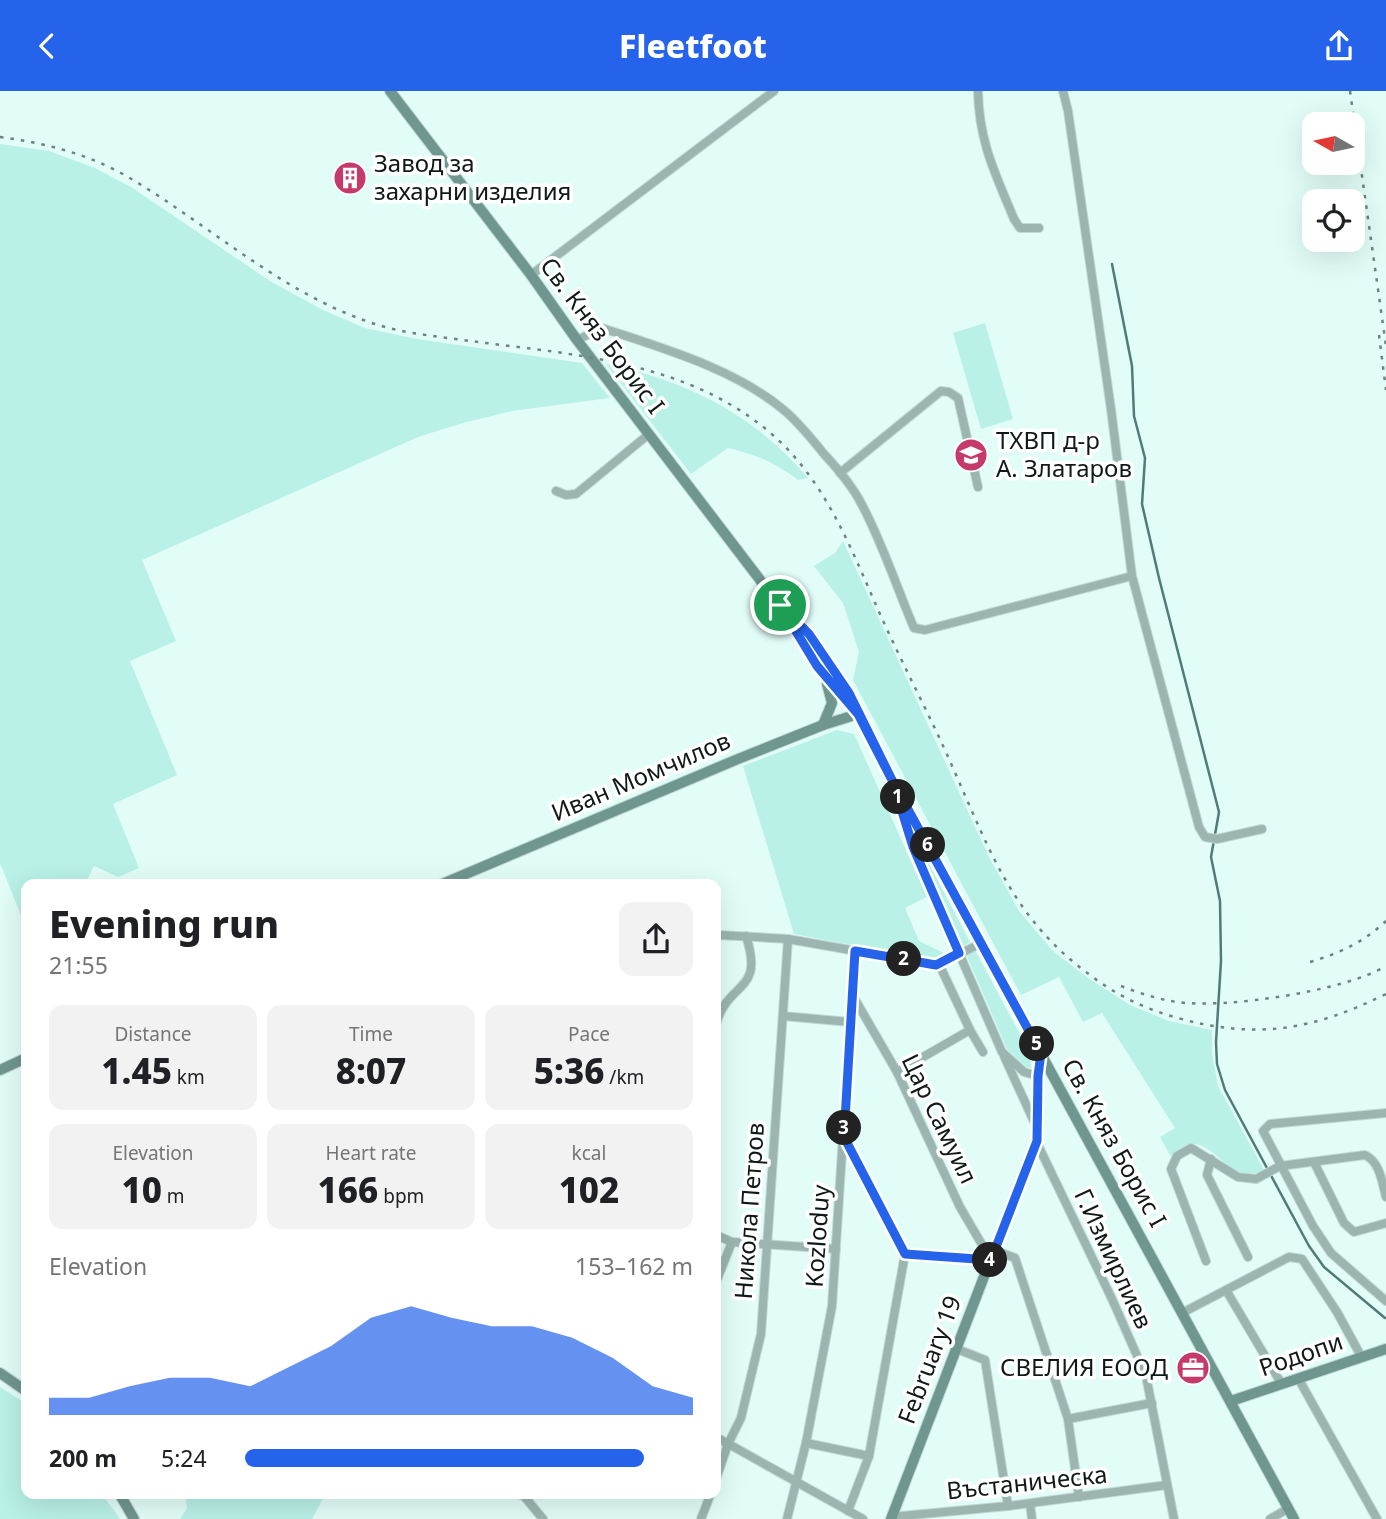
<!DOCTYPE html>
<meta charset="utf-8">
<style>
:root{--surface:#fff;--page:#f2f2f2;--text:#202124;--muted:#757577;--accent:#2563eb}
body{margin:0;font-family:"Noto Sans",sans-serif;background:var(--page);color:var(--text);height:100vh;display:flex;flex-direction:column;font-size:26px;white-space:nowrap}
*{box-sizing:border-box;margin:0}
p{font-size:23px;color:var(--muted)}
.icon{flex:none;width:38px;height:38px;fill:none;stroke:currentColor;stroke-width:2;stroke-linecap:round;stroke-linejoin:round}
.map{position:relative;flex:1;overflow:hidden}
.side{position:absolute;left:21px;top:788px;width:700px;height:620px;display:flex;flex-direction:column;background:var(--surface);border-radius:14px;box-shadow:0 7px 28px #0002}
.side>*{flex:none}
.needle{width:46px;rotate:279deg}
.controls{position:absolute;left:1302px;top:21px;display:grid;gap:14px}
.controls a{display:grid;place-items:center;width:63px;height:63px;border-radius:14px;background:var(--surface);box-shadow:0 7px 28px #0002;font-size:35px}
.pin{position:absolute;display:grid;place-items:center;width:60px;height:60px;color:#fff;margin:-30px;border:4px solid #fff;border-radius:50%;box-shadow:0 2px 7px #0007}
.km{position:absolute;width:35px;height:35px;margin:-18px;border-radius:50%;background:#222;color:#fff;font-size:19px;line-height:35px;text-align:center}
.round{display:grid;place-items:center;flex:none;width:74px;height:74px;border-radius:14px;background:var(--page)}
.summary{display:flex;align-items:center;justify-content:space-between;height:119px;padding:0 28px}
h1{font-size:38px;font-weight:800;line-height:52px}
.stats{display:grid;grid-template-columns:repeat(3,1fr);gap:10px;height:119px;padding:7px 28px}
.stats div{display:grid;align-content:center;border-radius:14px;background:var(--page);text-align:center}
.stats b{font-size:35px;font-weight:800}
.stats small{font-size:19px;font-weight:400}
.stats p{font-size:19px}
.chart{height:196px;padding:14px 28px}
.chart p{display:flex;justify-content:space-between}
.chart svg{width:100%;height:126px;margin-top:7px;fill:var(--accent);opacity:.7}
ul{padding:0 28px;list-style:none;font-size:23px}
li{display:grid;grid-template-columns:112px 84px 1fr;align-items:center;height:52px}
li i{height:18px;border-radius:9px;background:var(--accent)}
header{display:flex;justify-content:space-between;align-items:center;height:91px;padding:0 28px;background:var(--accent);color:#fff;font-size:32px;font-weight:800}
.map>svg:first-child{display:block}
</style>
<header><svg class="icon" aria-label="back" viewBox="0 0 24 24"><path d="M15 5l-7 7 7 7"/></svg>Fleetfoot<svg class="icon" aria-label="share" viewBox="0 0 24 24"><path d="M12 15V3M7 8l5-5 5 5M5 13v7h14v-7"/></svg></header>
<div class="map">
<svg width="1386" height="1428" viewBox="0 0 1386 1428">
<rect width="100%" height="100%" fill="#e2fdf8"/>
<!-- green -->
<g fill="#b9f1e7">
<polygon points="0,53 49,60 95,77 131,96 270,190 323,219 365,237 417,248 582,272 610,307 512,320 463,332 418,346 142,469 176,550 130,570 177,684 113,713 139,777 118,786 94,775 85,793 26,793 26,837 0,772"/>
<polygon points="985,232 1013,328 981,338 953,242"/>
<path d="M606,273C686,289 755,324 808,387L798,389C774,371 757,364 728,357L691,383Z"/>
<path d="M843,450L989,766L1019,820L1053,860L1088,887L1130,914L1169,930L1212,939V962L1218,995L1264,1079C1221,1100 1210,1024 1171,1066L1160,1046L1175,1037L1102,922L1083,931L1059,886L1021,904L853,589L859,561L843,512L814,475L835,462Z"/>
<polygon points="837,639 854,643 927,806 905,817 919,850 946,863 932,869 794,843 743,675"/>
<polygon points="918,752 970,851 963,855 916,755"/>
<polygon points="975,859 1030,962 1031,977 1026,976 1007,958 966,863"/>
<polygon points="0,1296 26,1313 26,1402 101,1402 120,1428 0,1428"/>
<polygon points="185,1402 326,1402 312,1428 180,1428 187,1417"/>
</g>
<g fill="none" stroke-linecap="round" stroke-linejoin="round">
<!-- stream -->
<polyline stroke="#4f7c76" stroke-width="2.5" points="1112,173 1132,275 1134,325 1145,367 1142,413 1159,487 1219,721 1211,766 1220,810 1221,870 1216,951 1217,973 1225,999 1309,1155 1324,1176 1385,1227"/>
<defs>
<g id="street">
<path d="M978,0C979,51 995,82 1014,128L1020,137H1039"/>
<polyline points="1063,0 1068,20 1111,318 1132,485 1199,736 1205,746 1217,748 1262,738"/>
<polyline points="531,184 774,0"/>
<path d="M577,249L602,237C662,257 736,278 785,320C800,333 812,348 824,363C838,378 853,396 862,414C882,451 897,497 914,537L925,539L1132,485"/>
<polyline points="840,382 941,300 949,301 958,307 978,396"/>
<polyline points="556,400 566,404 576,403 649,343"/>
<polyline points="899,710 913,756 1002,961 1024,981 1038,985"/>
<polyline points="719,844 788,848 936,874 982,852"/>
<polyline points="939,873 970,939 983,961"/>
<polyline points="853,905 897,981 960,1116 991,1169"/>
<polyline points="783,925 850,931"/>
<path d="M716,933C728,889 765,903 746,845"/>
<polyline points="1004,965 1036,1035"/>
<polyline points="897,981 970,939"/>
<polyline points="1386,1022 1270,1033 1263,1040 1313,1135 1331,1162 1386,1210"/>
<polyline points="845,1049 905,1163 869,1365 848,1420"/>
<polyline points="1036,1050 1112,1208 1146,1285 1174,1428"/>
<polyline points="1211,1068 1207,1084 1248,1166"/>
<polyline points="1314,1071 1344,1132 1354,1141 1386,1132"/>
<polyline points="716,1144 732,1151 836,1158"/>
<polyline points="994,1159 1015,1167 1068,1328 1079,1406"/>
<polyline points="905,1163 991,1169"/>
<path d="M1206,1170L1171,1078L1177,1065L1191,1057L1238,1086L1256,1088L1280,1075L1365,1064C1380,1071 1382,1091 1386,1106"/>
<polyline points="716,1191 732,1151"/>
<polyline points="1226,1199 1281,1292"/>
<polyline points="1182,1222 1289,1166 1302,1168 1337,1221 1361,1265"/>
<polyline points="957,1258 985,1269 1008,1415"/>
<polyline points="1298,1287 1377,1428"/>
<polyline points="1068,1328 1152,1312"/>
<polyline points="716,1346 863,1428"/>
<polyline points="806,1352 869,1365"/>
<polyline points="716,1388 728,1353 741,1327 761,1243 788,848"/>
<polyline points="516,1402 524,1405 543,1428"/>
<polyline points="1030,1413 1032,1428"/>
<polyline points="891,1426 1008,1415 1167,1394"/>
<polyline points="701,1428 711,1402"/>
<polyline points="787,1428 806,1352 832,1215 855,860"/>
<polyline points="1270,1428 1289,1417"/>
</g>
<g id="secondary">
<polyline points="390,0 531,184 577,249 780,515 817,575 854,618"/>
<polyline points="780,515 809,543 850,602 893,691 1294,1428"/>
<polyline points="823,634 832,612 827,593"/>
<polyline points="442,793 738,668 823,634 858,623"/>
<polyline points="0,979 26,967"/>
<polyline points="0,1282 26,1300"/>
<polyline points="1231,1310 1386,1258"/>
<polyline points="119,1402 134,1428"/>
<polyline points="891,1428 1036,1050 1038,985 1041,962"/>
</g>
</defs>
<!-- street casing -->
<use href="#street" stroke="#c0d9d4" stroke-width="10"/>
<!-- secondary casing -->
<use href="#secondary" stroke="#c0d9d4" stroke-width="12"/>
<!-- street -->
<use href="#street" stroke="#9cb5b1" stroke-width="8"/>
<!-- secondary -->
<use href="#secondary" stroke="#6f968f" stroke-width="10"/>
<!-- rail -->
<g stroke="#70827f" stroke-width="2.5" stroke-dasharray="3.5 7" stroke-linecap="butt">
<polyline points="1350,0 1386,255"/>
<path d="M0,46C45,52 89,63 128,86C210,134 282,203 375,233C403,242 433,245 463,249C565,263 677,268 762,335C821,381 847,448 876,514C900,569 929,622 953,677C990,760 1013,828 1090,884C1116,904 1145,918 1178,927C1257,949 1313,939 1386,903"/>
<polyline points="1379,244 1386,299"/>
<path d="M1310,871C1340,862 1364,851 1386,830"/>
<path d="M1121,895C1139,902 1157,908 1177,911C1225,918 1345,900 1386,875"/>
</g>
</g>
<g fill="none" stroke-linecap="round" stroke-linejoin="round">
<defs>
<polyline id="route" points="780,514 817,575 858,623 893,691 913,756 959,862 936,874 855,860 844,1046 905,1163 991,1169 1037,1050 1038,985 1041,962 893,691 849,602 809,543 780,514"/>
</defs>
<!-- route casing -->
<use href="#route" stroke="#fff" stroke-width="14"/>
<!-- route -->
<use href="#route" stroke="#2563eb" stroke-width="9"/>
</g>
<!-- icons -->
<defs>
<symbol id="building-disc" viewBox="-11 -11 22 22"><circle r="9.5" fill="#c5396b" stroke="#fff"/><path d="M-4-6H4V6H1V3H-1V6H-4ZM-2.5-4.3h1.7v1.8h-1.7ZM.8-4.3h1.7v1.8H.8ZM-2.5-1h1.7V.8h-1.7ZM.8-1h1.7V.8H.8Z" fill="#fff"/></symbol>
<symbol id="school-disc" viewBox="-11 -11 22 22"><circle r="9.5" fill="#c5396b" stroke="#fff"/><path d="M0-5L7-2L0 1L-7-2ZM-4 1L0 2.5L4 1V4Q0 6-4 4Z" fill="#fff"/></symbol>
<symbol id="office-disc" viewBox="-11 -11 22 22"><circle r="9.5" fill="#c5396b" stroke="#fff"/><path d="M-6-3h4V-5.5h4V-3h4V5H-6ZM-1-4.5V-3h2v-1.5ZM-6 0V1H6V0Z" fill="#fff"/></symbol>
</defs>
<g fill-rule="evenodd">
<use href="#building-disc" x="331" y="68" width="38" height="38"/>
<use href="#school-disc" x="952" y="345" width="38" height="38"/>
<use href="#office-disc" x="1174" y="1258" width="38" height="38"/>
</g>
<g text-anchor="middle" stroke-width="7" stroke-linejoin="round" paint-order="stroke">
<!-- poi labels -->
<g font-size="24" fill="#0f1917" stroke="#fff" text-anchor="start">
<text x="374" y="81">Завод за<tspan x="374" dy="28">захарни изделия</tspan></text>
<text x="996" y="358">ТХВП д-р<tspan x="996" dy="28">А. Златаров</tspan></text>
<text x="1168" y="1285" text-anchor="end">СВЕЛИЯ ЕООД</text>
</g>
<!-- street labels -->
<g font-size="24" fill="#0f1917" stroke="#fff">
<text transform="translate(602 245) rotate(53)" y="8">Св. Княз Борис I</text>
<text transform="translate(641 686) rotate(-23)" y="8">Иван Момчилов</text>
<text transform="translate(939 1028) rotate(64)" y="8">Цар Самуил</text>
<text transform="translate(1114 1052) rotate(61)" y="8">Св. Княз Борис I</text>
<text transform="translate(750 1120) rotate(-86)" y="8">Никола Петров</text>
<text transform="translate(818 1145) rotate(-86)" y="8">Kozloduy</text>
<text transform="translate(1113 1168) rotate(65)" y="8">Г.Измирлиев</text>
<text transform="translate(1301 1264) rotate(-19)" y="8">Родопи</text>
<text transform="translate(930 1269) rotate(-69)" y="8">February 19</text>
<text transform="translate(1027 1392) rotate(-6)" y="8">Въстаническа</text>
</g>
</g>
</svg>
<div class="controls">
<a><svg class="needle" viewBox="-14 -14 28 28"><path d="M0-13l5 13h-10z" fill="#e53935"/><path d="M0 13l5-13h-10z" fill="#757577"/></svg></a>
<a><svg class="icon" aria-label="locate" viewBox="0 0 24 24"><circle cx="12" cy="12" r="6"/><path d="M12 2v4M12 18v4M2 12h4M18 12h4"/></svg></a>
</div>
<div class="pin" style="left:780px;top:514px;background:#1e9e55"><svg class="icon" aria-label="arrive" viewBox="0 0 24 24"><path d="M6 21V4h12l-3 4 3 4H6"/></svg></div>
<b class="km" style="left:898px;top:706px">1</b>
<b class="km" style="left:904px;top:868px">2</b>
<b class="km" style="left:844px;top:1037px">3</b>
<b class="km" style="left:990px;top:1169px">4</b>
<b class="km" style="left:1037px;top:953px">5</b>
<b class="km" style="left:928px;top:754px">6</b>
<section class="side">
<div class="summary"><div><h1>Evening run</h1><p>21:55</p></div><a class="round"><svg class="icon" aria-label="share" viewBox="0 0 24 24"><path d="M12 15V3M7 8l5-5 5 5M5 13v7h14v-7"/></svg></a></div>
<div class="stats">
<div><p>Distance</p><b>1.45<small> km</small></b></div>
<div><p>Time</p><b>8:07</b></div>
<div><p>Pace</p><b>5:36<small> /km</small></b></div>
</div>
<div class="stats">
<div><p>Elevation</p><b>10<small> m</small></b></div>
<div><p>Heart rate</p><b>166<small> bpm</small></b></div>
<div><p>kcal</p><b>102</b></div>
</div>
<div class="chart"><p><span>Elevation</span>153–162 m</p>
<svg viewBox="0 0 160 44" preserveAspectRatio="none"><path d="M0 44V38L10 38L20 34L30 31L40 31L50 34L60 27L70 20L80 10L90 6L100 10L110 13L120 13L130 17L140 24L150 34L160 38V44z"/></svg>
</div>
<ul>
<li><b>200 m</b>5:24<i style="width:89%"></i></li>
</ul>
</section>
</div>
